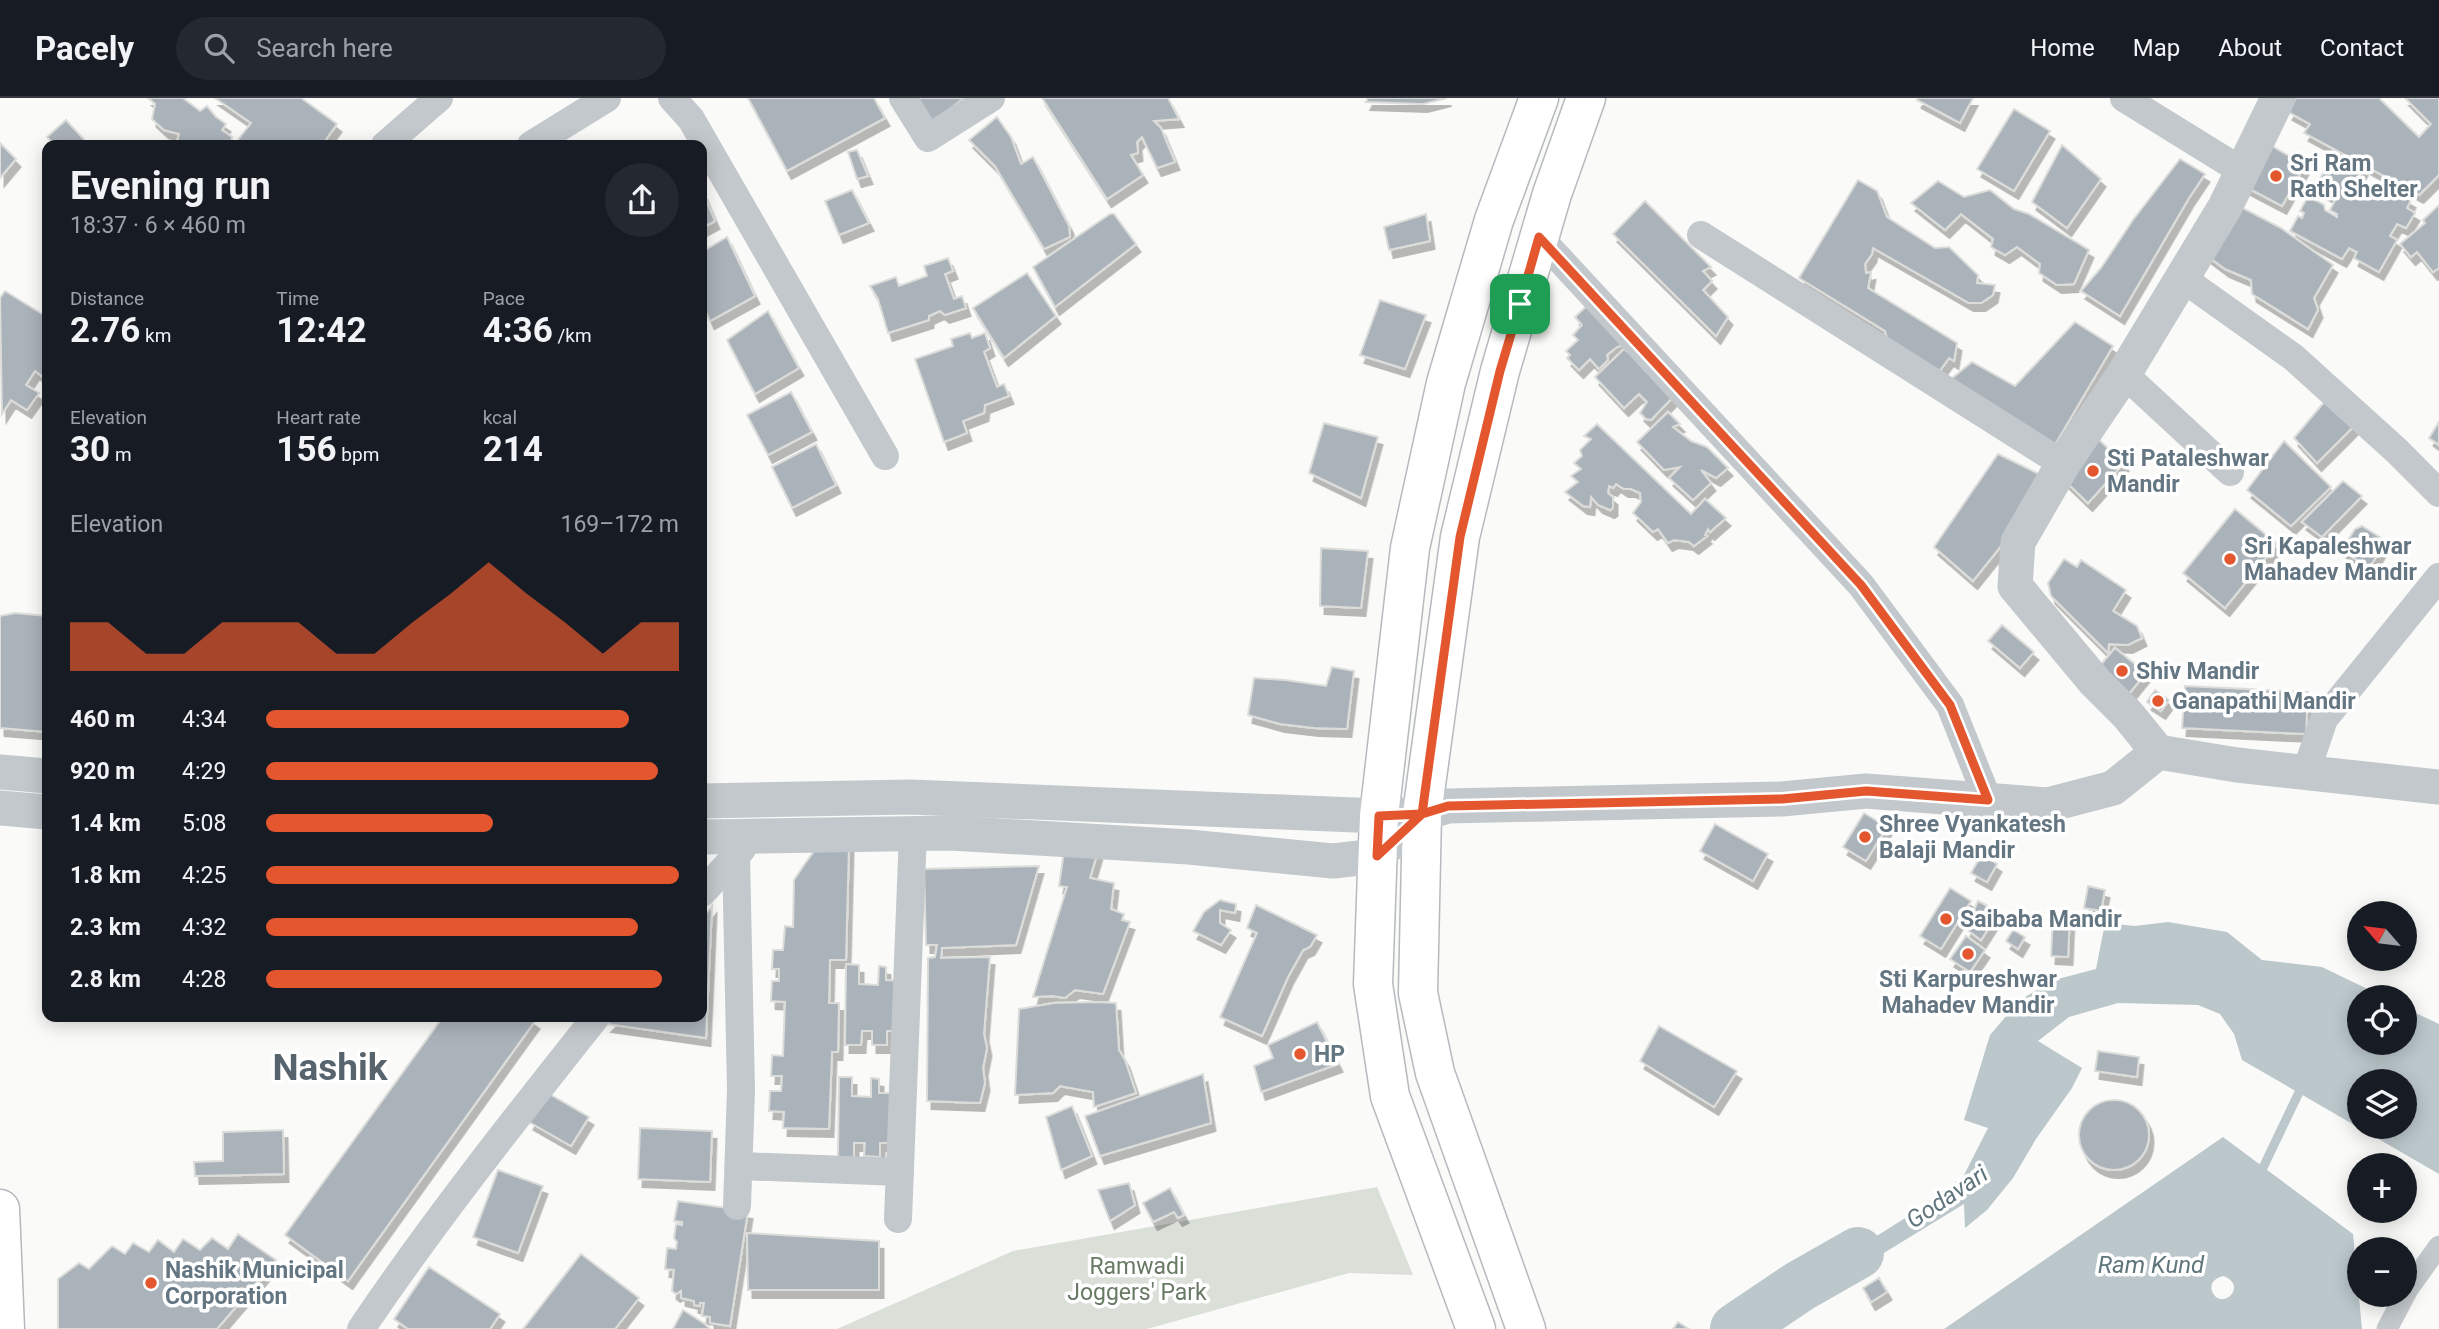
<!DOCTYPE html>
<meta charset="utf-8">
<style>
:root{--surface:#171b24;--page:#242831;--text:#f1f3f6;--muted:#9ea1a6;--line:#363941;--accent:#e4572e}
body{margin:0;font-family:Roboto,sans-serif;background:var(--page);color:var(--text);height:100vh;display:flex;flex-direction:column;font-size:26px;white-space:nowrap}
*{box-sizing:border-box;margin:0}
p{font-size:23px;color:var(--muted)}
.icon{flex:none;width:38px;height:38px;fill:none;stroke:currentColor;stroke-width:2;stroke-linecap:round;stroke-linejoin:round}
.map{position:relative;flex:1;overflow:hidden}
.details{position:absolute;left:42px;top:42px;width:665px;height:882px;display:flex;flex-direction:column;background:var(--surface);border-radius:14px;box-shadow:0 4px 18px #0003}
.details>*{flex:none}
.needle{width:46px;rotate:298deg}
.fabs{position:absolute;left:2347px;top:803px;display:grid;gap:14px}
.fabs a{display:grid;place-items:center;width:70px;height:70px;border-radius:50%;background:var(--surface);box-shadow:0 4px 18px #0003;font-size:35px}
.pin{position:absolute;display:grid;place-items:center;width:60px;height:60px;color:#fff;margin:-30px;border-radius:14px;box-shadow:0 4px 10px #0006}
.round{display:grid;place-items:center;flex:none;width:74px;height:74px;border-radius:37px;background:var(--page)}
.overview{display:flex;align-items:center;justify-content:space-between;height:119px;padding:0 28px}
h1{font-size:38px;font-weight:700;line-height:52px}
.figures{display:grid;grid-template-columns:repeat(3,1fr);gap:10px;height:119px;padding:7px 28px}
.figures div{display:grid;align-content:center}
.figures b{font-size:35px;font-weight:700}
.figures small{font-size:19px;font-weight:400}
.figures p{font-size:19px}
.chart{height:196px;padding:14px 28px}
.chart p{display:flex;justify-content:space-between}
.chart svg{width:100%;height:126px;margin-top:7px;fill:var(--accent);opacity:.7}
ul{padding:0 28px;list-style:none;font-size:23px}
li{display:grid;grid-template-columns:112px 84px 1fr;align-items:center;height:52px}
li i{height:18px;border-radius:9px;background:var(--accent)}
header{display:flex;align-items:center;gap:42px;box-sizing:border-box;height:98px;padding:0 35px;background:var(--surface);border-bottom:2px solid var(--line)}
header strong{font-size:33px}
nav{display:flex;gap:38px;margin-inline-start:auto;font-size:24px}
.search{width:490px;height:63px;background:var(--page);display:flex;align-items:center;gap:18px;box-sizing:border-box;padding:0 24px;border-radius:38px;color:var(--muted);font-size:26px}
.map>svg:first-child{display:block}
</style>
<header>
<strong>Pacely</strong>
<div class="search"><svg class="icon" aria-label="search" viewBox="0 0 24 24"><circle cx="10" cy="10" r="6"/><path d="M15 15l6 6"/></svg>Search here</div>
<nav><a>Home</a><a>Map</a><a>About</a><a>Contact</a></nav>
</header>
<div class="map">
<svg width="2439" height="1231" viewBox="0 0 2439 1231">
<defs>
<filter id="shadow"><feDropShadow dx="4.5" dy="8" stdDeviation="0" flood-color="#0004"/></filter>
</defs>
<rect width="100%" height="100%" fill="#fafaf8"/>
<!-- green -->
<polygon fill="#dadfd7" points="1377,1089 1413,1177 1349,1175 1147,1231 837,1231 1013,1153"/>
<!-- water -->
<g fill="#bbc7cb" fill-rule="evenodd">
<path d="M2168,824L2227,834L2262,862L2322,869L2384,899L2359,900V945H2404L2405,910L2439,926V1076L2242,962L2234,936L2220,916L2198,907L2118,905L2069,919L2038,943L2082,970L2072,990L2036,1041L2013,1080L1987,1112L1965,1130L1964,1106L1802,1205L1794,1190L1910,1117L1963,1079L1988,1030L1964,1022L1990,937L2020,902L2054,882L2096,871L2105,825L2135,828ZM2359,984H2404V1029H2359Z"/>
<path d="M2223,1039L2353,1136L2362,1231H1944ZM2223,1178C2249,1187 2222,1213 2213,1195C2208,1186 2215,1180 2223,1178Z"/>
</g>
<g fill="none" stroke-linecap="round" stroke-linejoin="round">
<!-- stream -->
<polyline stroke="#bbc7cb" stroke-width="9" points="2259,1078 2303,986"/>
<!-- river -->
<polyline stroke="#bbc7cb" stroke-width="52" points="1736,1231 1800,1188 1858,1155"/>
</g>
<!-- building -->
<g fill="#aab3b9" stroke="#dcdcda" stroke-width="2" filter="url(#shadow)">
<polygon points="148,0 183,0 200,13 207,8 216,19 226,26 222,32 232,39 231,47 181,47 177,44 179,36 164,32 152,21 155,6"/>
<polygon points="215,0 301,0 337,26 322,47 234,47 251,25"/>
<polygon points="748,0 874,0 885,20 787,73"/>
<polygon points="914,0 964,0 931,25"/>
<polygon points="1042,0 1168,0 1179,21 1154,23 1161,30 1175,64 1157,70 1142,39 1137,44 1138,55 1131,57 1143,77 1107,101"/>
<polygon points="1368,0 1447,0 1423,6 1366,4"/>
<polygon points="1918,0 1973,0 1960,25 1917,2"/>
<polygon points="2296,0 2379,0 2419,39 2431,26 2405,0 2439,0 2439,77 2419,97 2304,35 2310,26 2288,14"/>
<polygon points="2014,11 2050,33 2014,93 1977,71"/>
<polygon points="997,19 1011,39 1021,66 1033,59 1069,128 1070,139 1044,151 995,68 969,42"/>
<polygon points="66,22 89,47 54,47 47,39"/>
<polygon points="0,45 16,61 0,80"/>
<polygon points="2062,47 2101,81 2067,130 2032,104"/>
<polygon points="2270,47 2305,67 2282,108 2246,89"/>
<polygon points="857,52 868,78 857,81 848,54"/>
<polygon points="2342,58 2363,70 2355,85 2385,102 2391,91 2411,102 2407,110 2415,115 2406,130 2397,126 2390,138 2397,142 2379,174 2354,160 2357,154 2349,150 2342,161 2290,133 2298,118 2302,120 2304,115 2300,113 2308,98 2324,107 2325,112 2337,119 2337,116 2330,112 2336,101 2315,89 2330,64 2337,68"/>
<polygon points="2180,61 2205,76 2189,100 2120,218 2081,193 2101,170 2133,122"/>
<polygon points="1858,82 1877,93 1887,119 1935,150 1949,149 1978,177 1977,185 1995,187 1993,197 1981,205 1969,205 1873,150 1872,156 1865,166 1866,175 1871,174 1868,190 1957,245 1954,263 1949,260 1939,274 1887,240 1885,233 1799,180"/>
<polygon points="1938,83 1964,99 1990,92 2014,111 2029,116 2089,152 2074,186 2057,187 2039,175 2040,166 2017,149 2005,157 1991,149 1993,141 1961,116 1945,132 1911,105"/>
<polygon points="852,92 869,125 839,137 825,103"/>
<polygon points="702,93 715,123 702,130"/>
<polygon points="1645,103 1711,169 1703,173 1712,183 1703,192 1728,219 1716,238 1613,136"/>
<polygon points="2237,107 2281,130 2333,167 2314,200 2318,212 2308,231 2252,196 2251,182 2225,171 2206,157"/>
<polygon points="2439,107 2439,170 2433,174 2417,154 2411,159 2400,146 2425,125 2423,122"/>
<polygon points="1110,116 1114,116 1136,146 1055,209 1033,169"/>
<polygon points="1426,116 1430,143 1389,152 1384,129"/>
<polygon points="727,139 755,198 710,223 702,205 702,154"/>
<polygon points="948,160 953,173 945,176 954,201 962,198 966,210 945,217 940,213 929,218 929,222 888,235 878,201 870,188 896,179 899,188 927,178 924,168"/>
<polygon points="1027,175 1056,218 1004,260 973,210"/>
<polygon points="5,193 47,219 47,282 35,273 26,287 39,295 27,312 11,302 2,316 0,200"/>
<polygon points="1380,202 1426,217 1405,271 1360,257"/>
<polygon points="1590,205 1629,244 1617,249 1607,257 1608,262 1599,271 1590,261 1579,272 1567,260 1570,257 1566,253 1578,242 1573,237 1582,227 1575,219"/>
<polygon points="768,213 799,270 755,296 727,242"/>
<polygon points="2075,224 2113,248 2053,350 1945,286 1972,264 2015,288"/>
<polygon points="970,235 972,240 985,235 990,250 984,254 997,289 1004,286 1009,298 985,307 984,315 963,323 967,335 944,344 915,261 953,248 951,241"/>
<polygon points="1624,251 1677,295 1651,322 1646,321 1640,315 1647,304 1639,296 1624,310 1595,279"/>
<polygon points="2336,290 2365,317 2317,365 2294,340"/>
<polygon points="791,294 812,334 768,357 747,317"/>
<polygon points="1668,314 1680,326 1673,329 1691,343 1707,349 1728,370 1716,380 1701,372 1711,385 1693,402 1669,380 1680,369 1664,372 1637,344"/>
<polygon points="2439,324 2439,347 2429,340"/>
<polygon points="1324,325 1378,339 1361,400 1309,375"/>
<polygon points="1597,326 1691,416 1705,401 1726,420 1710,434 1708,431 1705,437 1707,438 1694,448 1689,444 1674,442 1668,445 1658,431 1653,434 1633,415 1641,404 1640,395 1631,391 1624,391 1616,386 1613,390 1609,388 1608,395 1613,399 1613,410 1610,412 1598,407 1591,399 1590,409 1583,408 1565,394 1578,384 1571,378 1581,371 1574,365 1582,358 1580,352 1591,341 1584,338"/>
<polygon points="2098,341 2124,365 2088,405 2062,380"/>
<polygon points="2284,343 2331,389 2291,428 2247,392"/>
<polygon points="816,346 836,387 792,410 772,369"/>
<polygon points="1998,356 2039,376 2026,417 1973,483 1934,449"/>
<polygon points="2343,383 2362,398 2322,439 2302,424"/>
<polygon points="2235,411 2277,446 2225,510 2183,475"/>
<polygon points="2362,428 2386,443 2369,470 2342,452 2355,431"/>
<polygon points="1321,450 1368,453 1361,510 1320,508"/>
<polygon points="2064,461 2077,469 2081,462 2126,492 2113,513 2137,528 2142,540 2128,547 2109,546 2108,555 2051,498 2048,485"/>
<polygon points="15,515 47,518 47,634 0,630 0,518"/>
<polygon points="2002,527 2034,554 2020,570 1988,543"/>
<polygon points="2115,550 2146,575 2128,597 2097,571"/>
<polygon points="1332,569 1354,573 1347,631 1314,630 1280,626 1248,617 1254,580 1285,582 1326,588"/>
<polygon points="2185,588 2308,594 2306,636 2182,630"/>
<polygon points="2155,592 2169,602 2161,613 2147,604"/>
<polygon points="1864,715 1887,729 1866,763 1843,749"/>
<polygon points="1715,726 1768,756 1753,783 1700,753"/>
<polygon points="1065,746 1098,753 1090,780 1114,785 1111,811 1124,816 1122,822 1130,824 1103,896 1075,892 1065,900 1052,898 1033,899 1067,789 1059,788"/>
<polygon points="849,747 846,862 830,862 829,905 839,905 838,954 832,954 829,1031 783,1030 784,1014 769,1013 770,993 781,993 782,978 771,978 772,957 783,958 785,904 771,903 772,883 779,883 779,871 772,871 773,852 783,852 785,828 793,829 794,782 804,767 818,748"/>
<polygon points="1982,756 1997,766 1987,784 1971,775"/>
<polygon points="1039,768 1016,847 942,850 941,860 990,859 984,936 987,950 983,970 985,985 980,1005 927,1003 928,860 935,859 937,847 926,847 924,771"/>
<polygon points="2088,788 2105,792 2101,813 2084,810"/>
<polygon points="1950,790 1971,803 1941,851 1920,838"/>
<polygon points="1220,802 1236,806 1235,815 1220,812 1220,825 1231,832 1221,847 1193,833 1204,814"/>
<polygon points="1978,803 1999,814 1981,842 1966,831"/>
<polygon points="1256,807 1317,837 1310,849 1303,852 1288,879 1262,938 1220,919 1257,835 1247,830"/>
<polygon points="712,808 706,940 607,926 614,919 702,919 702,820"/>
<polygon points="2053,816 2070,816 2068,859 2051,858"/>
<polygon points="2013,832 2025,839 2018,851 2006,843"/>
<polygon points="1966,838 1985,852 1970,874 1950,861"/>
<polygon points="846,866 859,867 859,886 878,887 879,868 886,869 886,882 902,883 901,933 887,933 887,947 872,947 872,933 862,933 861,947 845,947"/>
<polygon points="1096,904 1116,905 1119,952 1125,962 1136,995 1094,1009 1093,994 1060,988 1053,995 1015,997 1019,911 1054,905"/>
<polygon points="443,919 529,919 535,923 348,1183 285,1137"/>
<polygon points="1317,924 1338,966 1261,994 1254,968 1273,960 1268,947"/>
<polygon points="1659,928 1737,973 1714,1009 1640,963"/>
<polygon points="2098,953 2139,959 2137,979 2095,973"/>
<polygon points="1203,976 1211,1025 1100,1058 1085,1018"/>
<polygon points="839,979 852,979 852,998 871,999 871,980 879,981 879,995 895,995 895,1045 880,1045 880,1059 864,1058 865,1045 854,1045 854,1060 838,1059"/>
<polygon points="546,994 589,1019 571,1048 529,1024"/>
<circle cx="2114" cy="1037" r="35"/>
<polygon points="1072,1008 1092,1058 1061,1072 1046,1019"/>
<polygon points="640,1030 712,1033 710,1084 638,1081"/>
<polygon points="283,1032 284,1076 195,1078 194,1064 223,1063 223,1034"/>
<polygon points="2393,1059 2409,1068 2404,1076 2404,1068 2388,1068"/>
<polygon points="498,1072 543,1088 518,1155 473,1139"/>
<polygon points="1129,1085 1135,1107 1110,1123 1098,1092"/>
<polygon points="1170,1090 1184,1117 1178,1120 1174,1114 1153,1124 1143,1105"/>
<polygon points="678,1103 748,1113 730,1228 710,1225 710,1219 702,1218 704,1205 700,1205 700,1208 694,1207 694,1203 681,1200 681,1193 676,1196 672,1193 674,1172 665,1171 667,1150 676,1151 677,1144 674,1140 676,1126 682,1127 682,1124 674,1123"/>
<polygon points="747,1135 879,1143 879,1192 748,1192"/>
<polygon points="238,1136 276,1162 217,1231 58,1231 58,1181 79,1165 89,1171 112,1148 125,1156 133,1145 149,1154 158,1142 174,1154 183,1141 200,1152 212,1140 228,1151"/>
<polygon points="581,1156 639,1200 615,1231 523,1231"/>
<polygon points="429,1169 500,1216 490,1231 408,1231 394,1221"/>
<polygon points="1879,1180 1887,1194 1871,1204 1863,1190"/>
<polygon points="683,1212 705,1226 710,1231 673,1231"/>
<polygon points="1678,1224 1689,1231 1673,1231"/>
</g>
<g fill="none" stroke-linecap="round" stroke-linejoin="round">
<defs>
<g id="primary">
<polyline points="1476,1231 1390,998 1373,886 1379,718 1410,450 1446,285 1494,122 1539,0"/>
<polyline points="1526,1231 1435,975 1418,895 1422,716 1460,439 1500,273 1552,96 1586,0"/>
</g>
<polyline id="trunk" points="0,1111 5,1231"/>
</defs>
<!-- primary casing -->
<use href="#primary" stroke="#b5babe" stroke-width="41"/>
<!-- trunk casing -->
<use href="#trunk" stroke="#b4b9bd" stroke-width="41"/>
<!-- pedestrian -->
<polyline stroke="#c3c8cc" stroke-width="21" points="2387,1231 2408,1191 2439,1148"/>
<!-- minor -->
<g stroke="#c3c8cc" stroke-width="28">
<polyline points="672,0 691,21 885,358"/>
<polyline points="903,0 928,40 991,0"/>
<polyline points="2124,0 2242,73"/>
<polyline points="385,47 439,0"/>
<polyline points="531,47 607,0"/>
<polyline points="1701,137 2063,366"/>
<polyline points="1539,139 1861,487 1950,607 1988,702"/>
<polyline points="2182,180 2293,259 2397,353 2439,395"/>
<polyline points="2124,276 2230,374"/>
<polyline points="2306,674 2324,621 2439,479"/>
<polyline points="736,757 741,992 737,1108"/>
<polyline points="702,795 742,751"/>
<polyline points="739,1068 900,1074"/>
<polyline points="898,1121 913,734"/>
<path d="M361,1231C434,1123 515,1021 596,919"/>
</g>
<!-- tertiary -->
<g stroke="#c3c8cc" stroke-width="35">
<polyline points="2158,654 2128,617 2095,584 2015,488 2018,444 2063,366 2124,276 2225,109 2278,0"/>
<polyline points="0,674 47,678"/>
<polyline points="702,703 910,699 1379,718 1422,716 1448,708 1782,701 1866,693 2048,707 2113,690 2158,654 2237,667 2439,689"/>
<polyline points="0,710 47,714"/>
<polyline points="702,739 951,735 1189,749 1333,763 1377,758 1396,740"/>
</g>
<!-- primary -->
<use href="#primary" stroke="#fff" stroke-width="38"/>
<!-- trunk -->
<use href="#trunk" stroke="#fff" stroke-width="38"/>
</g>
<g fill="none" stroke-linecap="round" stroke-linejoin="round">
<defs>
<polyline id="route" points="1520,206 1500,273 1460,439 1422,716 1377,758 1379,718 1422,716 1448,708 1782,701 1866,693 1988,702 1950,607 1861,487 1539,139 1520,206"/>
</defs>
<!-- route casing -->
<use href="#route" stroke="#fff" stroke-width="14"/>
<!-- route -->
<use href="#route" stroke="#e4572e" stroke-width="9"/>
</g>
<!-- markers -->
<g fill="#e4572e" stroke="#fff" stroke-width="2.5">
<circle cx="2276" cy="78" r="7"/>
<circle cx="2093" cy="373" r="7"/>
<circle cx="2230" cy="461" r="7"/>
<circle cx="2122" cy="573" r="7"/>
<circle cx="2158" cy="603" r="7"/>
<circle cx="1865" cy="739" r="7"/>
<circle cx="1946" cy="821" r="7"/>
<circle cx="1968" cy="856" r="7"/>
<circle cx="1300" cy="956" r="7"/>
<circle cx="151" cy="1185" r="7"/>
</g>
<g text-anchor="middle" stroke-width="7" stroke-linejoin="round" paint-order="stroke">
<!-- poi labels -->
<g font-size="23" font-weight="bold" fill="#657683" stroke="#fff" text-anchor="start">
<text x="2290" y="73">Sri Ram<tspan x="2290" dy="26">Rath Shelter</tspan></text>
<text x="2107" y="368">Sti Pataleshwar<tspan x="2107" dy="26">Mandir</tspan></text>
<text x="2244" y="456">Sri Kapaleshwar<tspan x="2244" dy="26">Mahadev Mandir</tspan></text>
<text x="2136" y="581">Shiv Mandir</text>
<text x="2172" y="611">Ganapathi Mandir</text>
<text x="1879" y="734">Shree Vyankatesh<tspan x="1879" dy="26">Balaji Mandir</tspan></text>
<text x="1960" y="829">Saibaba Mandir</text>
<text x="1968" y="889" text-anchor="middle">Sti Karpureshwar<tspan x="1968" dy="26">Mahadev Mandir</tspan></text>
<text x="1314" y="964">HP</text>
<text x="165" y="1180">Nashik Municipal<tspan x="165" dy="26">Corporation</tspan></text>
</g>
<!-- park labels -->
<g font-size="23" fill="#687a64" stroke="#fff">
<text x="1137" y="1176">Ramwadi<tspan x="1137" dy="26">Joggers' Park</tspan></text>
</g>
<!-- water labels -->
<g font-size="24" font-style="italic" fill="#60757c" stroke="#fff">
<text transform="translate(1947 1099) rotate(-34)" y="8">Godavari</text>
<text x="2151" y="1175">Ram Kund</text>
</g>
<!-- town labels -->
<g font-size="37" font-weight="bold" fill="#57646e" stroke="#fff">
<text x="330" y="982">Nashik</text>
</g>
</g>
</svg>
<div class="fabs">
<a><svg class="needle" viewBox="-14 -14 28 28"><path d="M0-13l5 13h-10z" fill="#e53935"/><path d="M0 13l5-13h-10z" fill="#9ea1a6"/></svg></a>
<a><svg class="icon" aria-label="locate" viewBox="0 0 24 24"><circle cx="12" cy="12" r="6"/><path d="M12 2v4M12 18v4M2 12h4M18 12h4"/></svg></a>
<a><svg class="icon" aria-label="layers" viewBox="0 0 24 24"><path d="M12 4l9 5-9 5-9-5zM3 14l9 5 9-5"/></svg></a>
<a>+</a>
<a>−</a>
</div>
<div class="pin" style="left:1520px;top:206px;background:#1e9e55"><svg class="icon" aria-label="arrive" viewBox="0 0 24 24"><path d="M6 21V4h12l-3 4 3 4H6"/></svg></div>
<section class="details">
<div class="overview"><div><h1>Evening run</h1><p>18:37 · 6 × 460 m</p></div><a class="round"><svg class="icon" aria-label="share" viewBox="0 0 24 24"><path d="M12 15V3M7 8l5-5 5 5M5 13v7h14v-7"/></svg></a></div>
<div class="figures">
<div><p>Distance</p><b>2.76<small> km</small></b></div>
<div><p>Time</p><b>12:42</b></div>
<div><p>Pace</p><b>4:36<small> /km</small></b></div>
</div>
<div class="figures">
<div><p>Elevation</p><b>30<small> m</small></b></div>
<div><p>Heart rate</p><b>156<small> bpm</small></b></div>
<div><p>kcal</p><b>214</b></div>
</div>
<div class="chart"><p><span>Elevation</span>169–172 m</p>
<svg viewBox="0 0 160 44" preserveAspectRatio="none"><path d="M0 44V27L10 27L20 38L30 38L40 27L50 27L60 27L70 38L80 38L90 27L100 17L110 6L120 17L130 27L140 38L150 27L160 27V44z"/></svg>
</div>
<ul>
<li><b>460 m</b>4:34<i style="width:88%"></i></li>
<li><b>920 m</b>4:29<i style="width:95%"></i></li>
<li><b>1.4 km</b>5:08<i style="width:55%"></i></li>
<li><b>1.8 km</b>4:25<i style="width:100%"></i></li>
<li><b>2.3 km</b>4:32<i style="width:90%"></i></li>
<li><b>2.8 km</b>4:28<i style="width:96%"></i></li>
</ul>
</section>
</div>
